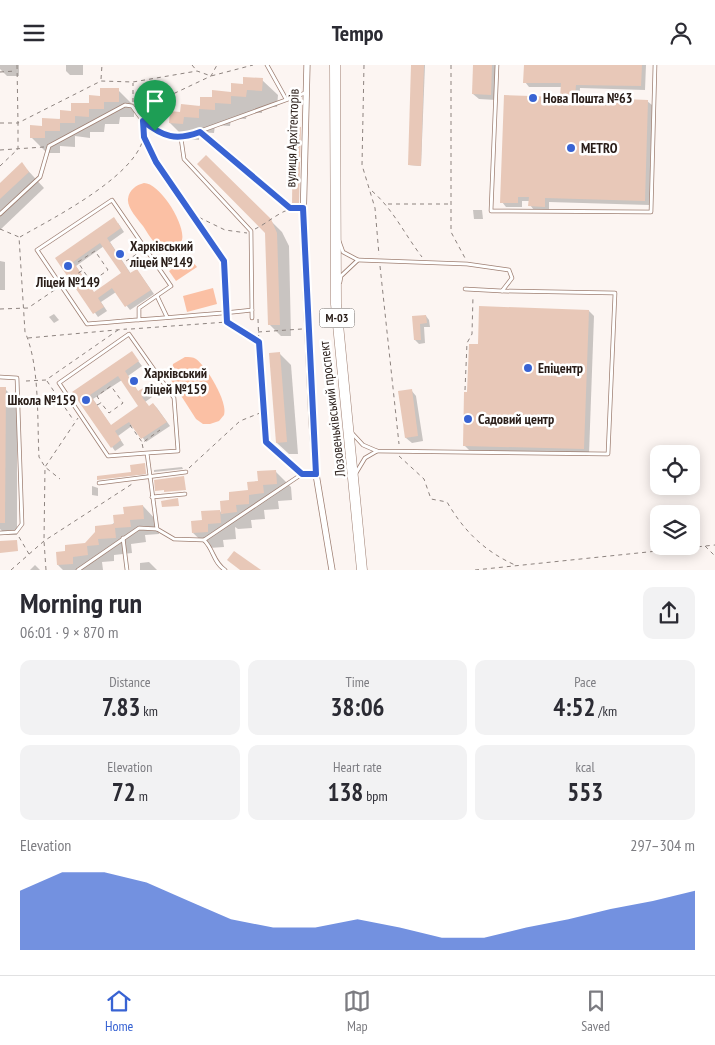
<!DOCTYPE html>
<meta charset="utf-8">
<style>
:root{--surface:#fff;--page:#f2f2f3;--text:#2b2b33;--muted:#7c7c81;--line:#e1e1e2;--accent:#3863d3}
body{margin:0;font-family:"PT Sans Narrow",sans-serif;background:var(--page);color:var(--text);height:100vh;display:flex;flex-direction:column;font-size:19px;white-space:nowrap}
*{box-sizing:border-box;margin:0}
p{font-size:16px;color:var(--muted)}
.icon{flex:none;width:28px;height:28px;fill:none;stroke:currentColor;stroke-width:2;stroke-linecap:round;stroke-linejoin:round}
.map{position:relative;height:505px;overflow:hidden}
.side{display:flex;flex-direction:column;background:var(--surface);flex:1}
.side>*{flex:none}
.controls{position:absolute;left:650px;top:380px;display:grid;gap:10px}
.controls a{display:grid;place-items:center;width:50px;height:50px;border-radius:10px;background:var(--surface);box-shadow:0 2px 12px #0003;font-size:25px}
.pin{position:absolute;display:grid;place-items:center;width:42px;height:42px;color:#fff;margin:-51px -21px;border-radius:50% 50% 50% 0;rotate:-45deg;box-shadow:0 0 5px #0007}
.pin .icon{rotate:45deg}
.round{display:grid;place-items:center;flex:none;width:52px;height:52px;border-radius:10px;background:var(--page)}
.headline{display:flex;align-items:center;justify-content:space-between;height:85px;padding:0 20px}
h1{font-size:28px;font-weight:800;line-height:38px}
.figures{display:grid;grid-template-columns:repeat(3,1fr);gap:8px;height:85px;padding:5px 20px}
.figures div{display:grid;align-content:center;border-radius:10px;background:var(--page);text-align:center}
.figures b{font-size:25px;font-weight:800}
.figures small{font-size:14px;font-weight:400}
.figures p{font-size:14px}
.chart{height:140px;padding:10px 20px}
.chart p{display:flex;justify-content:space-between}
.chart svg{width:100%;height:90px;margin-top:5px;fill:var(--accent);opacity:.7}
header{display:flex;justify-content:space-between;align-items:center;height:65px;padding:0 20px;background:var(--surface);font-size:22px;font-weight:800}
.tabs{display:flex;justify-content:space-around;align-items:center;height:70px;border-top:1px solid var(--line);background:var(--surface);font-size:14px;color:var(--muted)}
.tabs a{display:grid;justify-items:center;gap:2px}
.tabs .selected{color:var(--accent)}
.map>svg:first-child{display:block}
</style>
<header><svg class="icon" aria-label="menu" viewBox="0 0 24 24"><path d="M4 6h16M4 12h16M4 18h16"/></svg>Tempo<svg class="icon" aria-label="person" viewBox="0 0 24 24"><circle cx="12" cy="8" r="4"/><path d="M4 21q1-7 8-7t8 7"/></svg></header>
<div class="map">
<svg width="715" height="505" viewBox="0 0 715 505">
<rect width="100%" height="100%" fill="#fcf5f2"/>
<!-- pitch -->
<g fill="#fbc0a4">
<path d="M144,118C160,118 186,160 182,175C166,200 152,175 143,161C138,154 127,143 128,134C129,125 136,120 144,118Z"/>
<polygon points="189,192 197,202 176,216 169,206"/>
<polygon points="213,223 217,239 187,247 183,231"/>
<path d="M185,292C189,292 193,292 196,294C207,302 228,337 224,350L219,356L210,359H203L196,354L171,315L173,299Z"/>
</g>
<!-- shadow -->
<g fill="#0003" fill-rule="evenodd">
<polygon points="0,0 19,0 19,11 7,11 0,4"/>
<polygon points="66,0 83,0 83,10 70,10 66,6"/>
<polygon points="412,0 425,0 421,101 409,100"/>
<polygon points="474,0 497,0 496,35 479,34 473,29"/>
<polygon points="525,0 646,0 645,25 580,23 579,34 647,36 652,40 649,140 549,137 549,145 534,145 530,140 530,136 522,136 522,142 506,142 502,137 561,33 562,22 529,22 525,17"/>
<polygon points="262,15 278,30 277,42 262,41 262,48 247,47 246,54 231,53 230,61 215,60 214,68 199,67 199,75 186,74 170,58 182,48"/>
<polygon points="118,25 134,41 134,52 120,52 119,59 105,59 104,67 90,67 90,73 75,71 75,82 60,81 60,88 47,88 31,72 43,62"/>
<polygon points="206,92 282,167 289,181 291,271 281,271 269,259 266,168"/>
<polygon points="22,99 44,123 0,165 0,120"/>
<polygon points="473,145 482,145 483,154 474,154"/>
<path d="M118,158L124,167L110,177L131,209H140L154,229L130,245L116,227L101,237L107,246L98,252L56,193ZM104,181L123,209L94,228L76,201Z"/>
<polygon points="0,196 5,197 5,225 0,225"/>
<polygon points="589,246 594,251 589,389 470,386 464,380 479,280"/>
<polygon points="54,249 59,255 54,258 49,252"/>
<polygon points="426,251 429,255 430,262 424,262 425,278 419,279 415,275 414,252"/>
<path d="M132,288L142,301L128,311L139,328L149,327L152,332L145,337L149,342L153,339L157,343L170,361L146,377L133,360L118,371L124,380L115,386L74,327ZM122,315L140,342L111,361L93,334Z"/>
<polygon points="279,288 291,300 298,389 289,389 277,378"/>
<polygon points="0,324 5,324 17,336 17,470 6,470 0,464"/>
<polygon points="411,325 416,331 423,376 412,378 406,373"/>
<polygon points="144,399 146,409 98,414 132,408"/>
<polygon points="182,402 183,404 154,407 154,405"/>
<polygon points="275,406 291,422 292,435 278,436 279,444 264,445 265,454 251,455 252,463 238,464 235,462 236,474 223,475 224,482 209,483 193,468 203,456 220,446 222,449 231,436 249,427"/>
<polygon points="92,421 98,423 98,431 92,430"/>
<polygon points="143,441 158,457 159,469 145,470 146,477 131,479 132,488 114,490 114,496 102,497 103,505 63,505 58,500 67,487 85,479 125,450"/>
<polygon points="149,497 157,505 140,505 140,498"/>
<polygon points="35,500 40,505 30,505"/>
</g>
<!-- building -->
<g fill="#e8c8b8" fill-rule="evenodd">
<polygon points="411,0 424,0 421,101 408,100"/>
<polygon points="473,0 492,0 491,30 472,29"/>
<polygon points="524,0 642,0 641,21 576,20 575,32 648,35 645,136 545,133 545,142 528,141 529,132 518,132 518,138 500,138 504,30 560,32 561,18 523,18"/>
<polygon points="243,12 263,13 262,26 247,25 246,32 231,31 231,39 215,38 215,45 199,44 199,53 184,52 183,59 169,58 170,46 180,47 181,39 200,41 200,32 212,32 212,25 231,27 231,18 243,19"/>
<polygon points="100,23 119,23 119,37 104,37 104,44 89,44 89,52 75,51 75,58 60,58 60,45 71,46 71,38 89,38 89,30 100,31"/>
<polygon points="42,53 60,54 60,66 45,66 45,73 30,73 30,60 42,61"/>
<polygon points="293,61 301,62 299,141 292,140"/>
<polygon points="206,90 271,154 277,168 280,260 268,260 265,168 197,99"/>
<polygon points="22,97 29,107 0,134 0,118"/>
<path d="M114,152L121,163L107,173L130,208L137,204L151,225L125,242L112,223L98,233L104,242L93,249L55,193ZM100,178L121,208L94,227L73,197Z"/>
<polygon points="479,241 589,245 584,384 463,381 464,327 467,327 469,279 478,279"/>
<polygon points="426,250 427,258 420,259 421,275 414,275 412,251"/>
<path d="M132,286L139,296L125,306L138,326L145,322L149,327L142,332L149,341L153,338L167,357L141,374L129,357L115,366L121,375L111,383L72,327ZM118,311L138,341L111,360L90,330Z"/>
<polygon points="280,287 287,377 276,378 269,288"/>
<polygon points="0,322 6,322 5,458 0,458"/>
<polygon points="412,324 418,371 405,373 398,326"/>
<polygon points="145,398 146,409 97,415 97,411 131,407 130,400"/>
<polygon points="276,405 277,419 263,420 264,428 249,430 249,439 236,440 237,447 221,449 220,436 229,435 229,427 248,425 247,417 258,416 257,406"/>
<polygon points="184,411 186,425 164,427 164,425 155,426 154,415"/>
<polygon points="178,433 179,441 162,442 161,436"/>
<polygon points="143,440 144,454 130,455 131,462 115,463 116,473 98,474 99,480 87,481 88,490 73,492 73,499 57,500 56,487 65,486 65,480 85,478 95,467 95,461 114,459 113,450 124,449 123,442"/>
<polygon points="220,445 221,458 208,459 208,467 192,468 191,456 202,455 201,446"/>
<polygon points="17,475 18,486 0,488 0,476"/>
<polygon points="234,486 261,505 240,505 227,495"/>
</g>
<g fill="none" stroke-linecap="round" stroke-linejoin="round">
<defs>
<g id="service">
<polyline points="267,0 286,34"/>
<polyline points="497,0 491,146 651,147 655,0"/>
<polyline points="181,73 184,94 251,166 252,253"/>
<polyline points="0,149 40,112 49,81 125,40 132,41 143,56 155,66 181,73 305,28"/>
<polyline points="339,176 343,187 358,195 341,211 340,217"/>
<polyline points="358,195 467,199 509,205 512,213 502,226 465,224"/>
<polyline points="157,231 167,252"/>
<path d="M139,255V243L171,221L112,135L37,185L87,259C142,254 197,251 252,245"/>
<polyline points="259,286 266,377 302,409 316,409"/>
<polyline points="0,312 17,313 22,459 16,467 0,468"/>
<polyline points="351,367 363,380 377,386 608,389 615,228 502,226"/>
<polyline points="147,388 108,391 59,318 129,269 174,333 178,386 147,388 157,464"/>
<polyline points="356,408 365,393 377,386"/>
<polyline points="99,418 186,407"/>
<polyline points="152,432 185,429"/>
<polyline points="123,473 127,505"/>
<path d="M204,475C214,485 213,497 225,505"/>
<polyline points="78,505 139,463 157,464 174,474 204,475 302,409"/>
</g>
<polyline id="minor" points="307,0 303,159 312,358 316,409 332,505"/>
<polyline id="trunk" points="335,0 336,239 362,505"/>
</defs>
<!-- service casing -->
<use href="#service" stroke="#9e7f72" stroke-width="4.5"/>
<!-- minor casing -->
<use href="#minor" stroke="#9e7f72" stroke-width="7"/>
<!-- trunk casing -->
<use href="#trunk" stroke="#9e7f72" stroke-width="11"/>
<!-- path -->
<g stroke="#8d837f" stroke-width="1" stroke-dasharray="4 4" stroke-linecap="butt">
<polyline points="192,0 197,6"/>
<polyline points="364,0 362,100 375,143 379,190"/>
<polyline points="451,0 451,167 465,193"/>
<polyline points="0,7 16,6"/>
<polyline points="101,14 102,0"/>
<polyline points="133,37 133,18"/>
<polyline points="136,37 156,37 211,11 217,0"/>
<polyline points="0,58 18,58 17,0"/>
<polyline points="204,71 289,143"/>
<polyline points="145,72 156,97 223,196 227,241"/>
<polyline points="0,85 44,82"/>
<polyline points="0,101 18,84 18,58 101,16 133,17 197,6 211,11 253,0"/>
<path d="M372,126C393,144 405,170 422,192"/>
<polyline points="388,139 450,139"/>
<polyline points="192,149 225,165 247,168"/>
<path d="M0,164L19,172L25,267C40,301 37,354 39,392L45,402L60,414"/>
<path d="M255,164C268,158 283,143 297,143"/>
<path d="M20,172C51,154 148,106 144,64"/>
<polyline points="126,196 140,187"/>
<polyline points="380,201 399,379"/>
<polyline points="65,217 83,205 91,217 108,205 95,186 78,197 83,205"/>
<polyline points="0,244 28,243 56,224"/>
<polyline points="258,254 259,280"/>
<polyline points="131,264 227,257 259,277"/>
<polyline points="258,267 302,264"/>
<polyline points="28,273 127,264"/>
<polyline points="26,316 46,315 118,265"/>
<polyline points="47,316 74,356"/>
<polyline points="465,325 467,278 472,269 473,231"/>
<polyline points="97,340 101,338 109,348 123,338 111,321 97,331 101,338"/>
<polyline points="130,360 142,377"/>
<polyline points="143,383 142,378 160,365"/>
<path d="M399,391L424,414L431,434L447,437C464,466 484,486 515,500"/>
<polyline points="189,403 240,356 260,348"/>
<polyline points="19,472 29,489"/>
<polyline points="705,481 715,491"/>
<polyline points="11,505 44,476 132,419"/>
<polyline points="46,505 44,476 45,402 78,353"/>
<polyline points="475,505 715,480"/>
</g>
<!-- service -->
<use href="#service" stroke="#fff" stroke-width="3"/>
<!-- minor -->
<use href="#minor" stroke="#fff" stroke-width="5.5"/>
<!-- trunk -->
<use href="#trunk" stroke="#fff" stroke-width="10"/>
</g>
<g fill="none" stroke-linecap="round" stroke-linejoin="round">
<defs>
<path id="route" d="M143,56C163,72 176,76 200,67L290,143H303L316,409H302L266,377L259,277L227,257L224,196L156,97L144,72Z"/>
</defs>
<!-- route casing -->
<use href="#route" stroke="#fff" stroke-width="10"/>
<!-- route -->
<use href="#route" stroke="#3863d3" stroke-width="6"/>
</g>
<!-- markers -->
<g fill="#3863d3" stroke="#fff" stroke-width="2">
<circle cx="533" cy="33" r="5"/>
<circle cx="571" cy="83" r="5"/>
<circle cx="120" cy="189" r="5"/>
<circle cx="68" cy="201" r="5"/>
<circle cx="528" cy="303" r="5"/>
<circle cx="134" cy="316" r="5"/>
<circle cx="86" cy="335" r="5"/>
<circle cx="468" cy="354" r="5"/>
</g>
<g text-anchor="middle" stroke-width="5" stroke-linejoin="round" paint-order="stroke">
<!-- shield labels -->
<rect fill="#fff" stroke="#6a625e" stroke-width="1" x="319.5" y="243.5" width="35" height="19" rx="4"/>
<g font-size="12" font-weight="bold" fill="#2a1e19">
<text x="337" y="257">М-03</text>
</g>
<!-- poi labels -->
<g font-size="14" font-weight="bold" fill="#2a1e19" stroke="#fff" text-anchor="start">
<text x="543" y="38">Нова Пошта №63</text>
<text x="581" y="88">METRO</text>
<text x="130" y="186">Харківський<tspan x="130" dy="16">ліцей №149</tspan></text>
<text x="68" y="222" text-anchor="middle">Ліцей №149</text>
<text x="538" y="308">Епіцентр</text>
<text x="144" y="313">Харківський<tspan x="144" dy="16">ліцей №159</tspan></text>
<text x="76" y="340" text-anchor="end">Школа №159</text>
<text x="478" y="359">Садовий центр</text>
</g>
<!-- street labels -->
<g font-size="14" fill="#2a1e19" stroke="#fff">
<text transform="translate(292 73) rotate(-88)" y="5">вулиця Архітекторів</text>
<text transform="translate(332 344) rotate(-97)" y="5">Лозовеньківський проспект</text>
</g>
</g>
</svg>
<div class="controls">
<a><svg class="icon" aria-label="locate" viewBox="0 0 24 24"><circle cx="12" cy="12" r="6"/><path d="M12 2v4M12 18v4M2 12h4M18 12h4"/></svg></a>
<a><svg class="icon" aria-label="layers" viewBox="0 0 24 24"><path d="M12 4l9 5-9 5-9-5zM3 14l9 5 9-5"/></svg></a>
</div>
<div class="pin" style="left:155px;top:66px;background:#1e9e55"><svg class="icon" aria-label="arrive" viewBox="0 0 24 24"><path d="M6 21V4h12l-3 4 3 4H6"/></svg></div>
</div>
<section class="side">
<div class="headline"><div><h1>Morning run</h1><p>06:01 · 9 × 870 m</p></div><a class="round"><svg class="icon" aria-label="share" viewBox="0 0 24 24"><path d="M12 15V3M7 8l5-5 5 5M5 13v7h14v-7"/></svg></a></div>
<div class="figures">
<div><p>Distance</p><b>7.83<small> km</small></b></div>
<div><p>Time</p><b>38:06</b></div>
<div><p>Pace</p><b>4:52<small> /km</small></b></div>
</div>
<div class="figures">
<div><p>Elevation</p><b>72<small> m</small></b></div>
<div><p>Heart rate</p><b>138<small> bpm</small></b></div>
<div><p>kcal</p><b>553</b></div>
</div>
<div class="chart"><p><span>Elevation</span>297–304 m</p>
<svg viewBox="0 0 160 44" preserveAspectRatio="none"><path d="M0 44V15L10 6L20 6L30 11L40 20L50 29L60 33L70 33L80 29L90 33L100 38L110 38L120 33L130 29L140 24L150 20L160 15V44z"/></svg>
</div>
</section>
<nav class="tabs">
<a class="selected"><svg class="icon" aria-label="home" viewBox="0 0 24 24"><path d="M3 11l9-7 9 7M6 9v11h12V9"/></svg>Home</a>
<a><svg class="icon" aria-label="map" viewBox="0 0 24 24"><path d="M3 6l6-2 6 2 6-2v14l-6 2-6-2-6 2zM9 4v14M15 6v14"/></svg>Map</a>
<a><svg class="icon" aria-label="saved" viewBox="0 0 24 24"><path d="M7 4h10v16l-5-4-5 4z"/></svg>Saved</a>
</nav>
